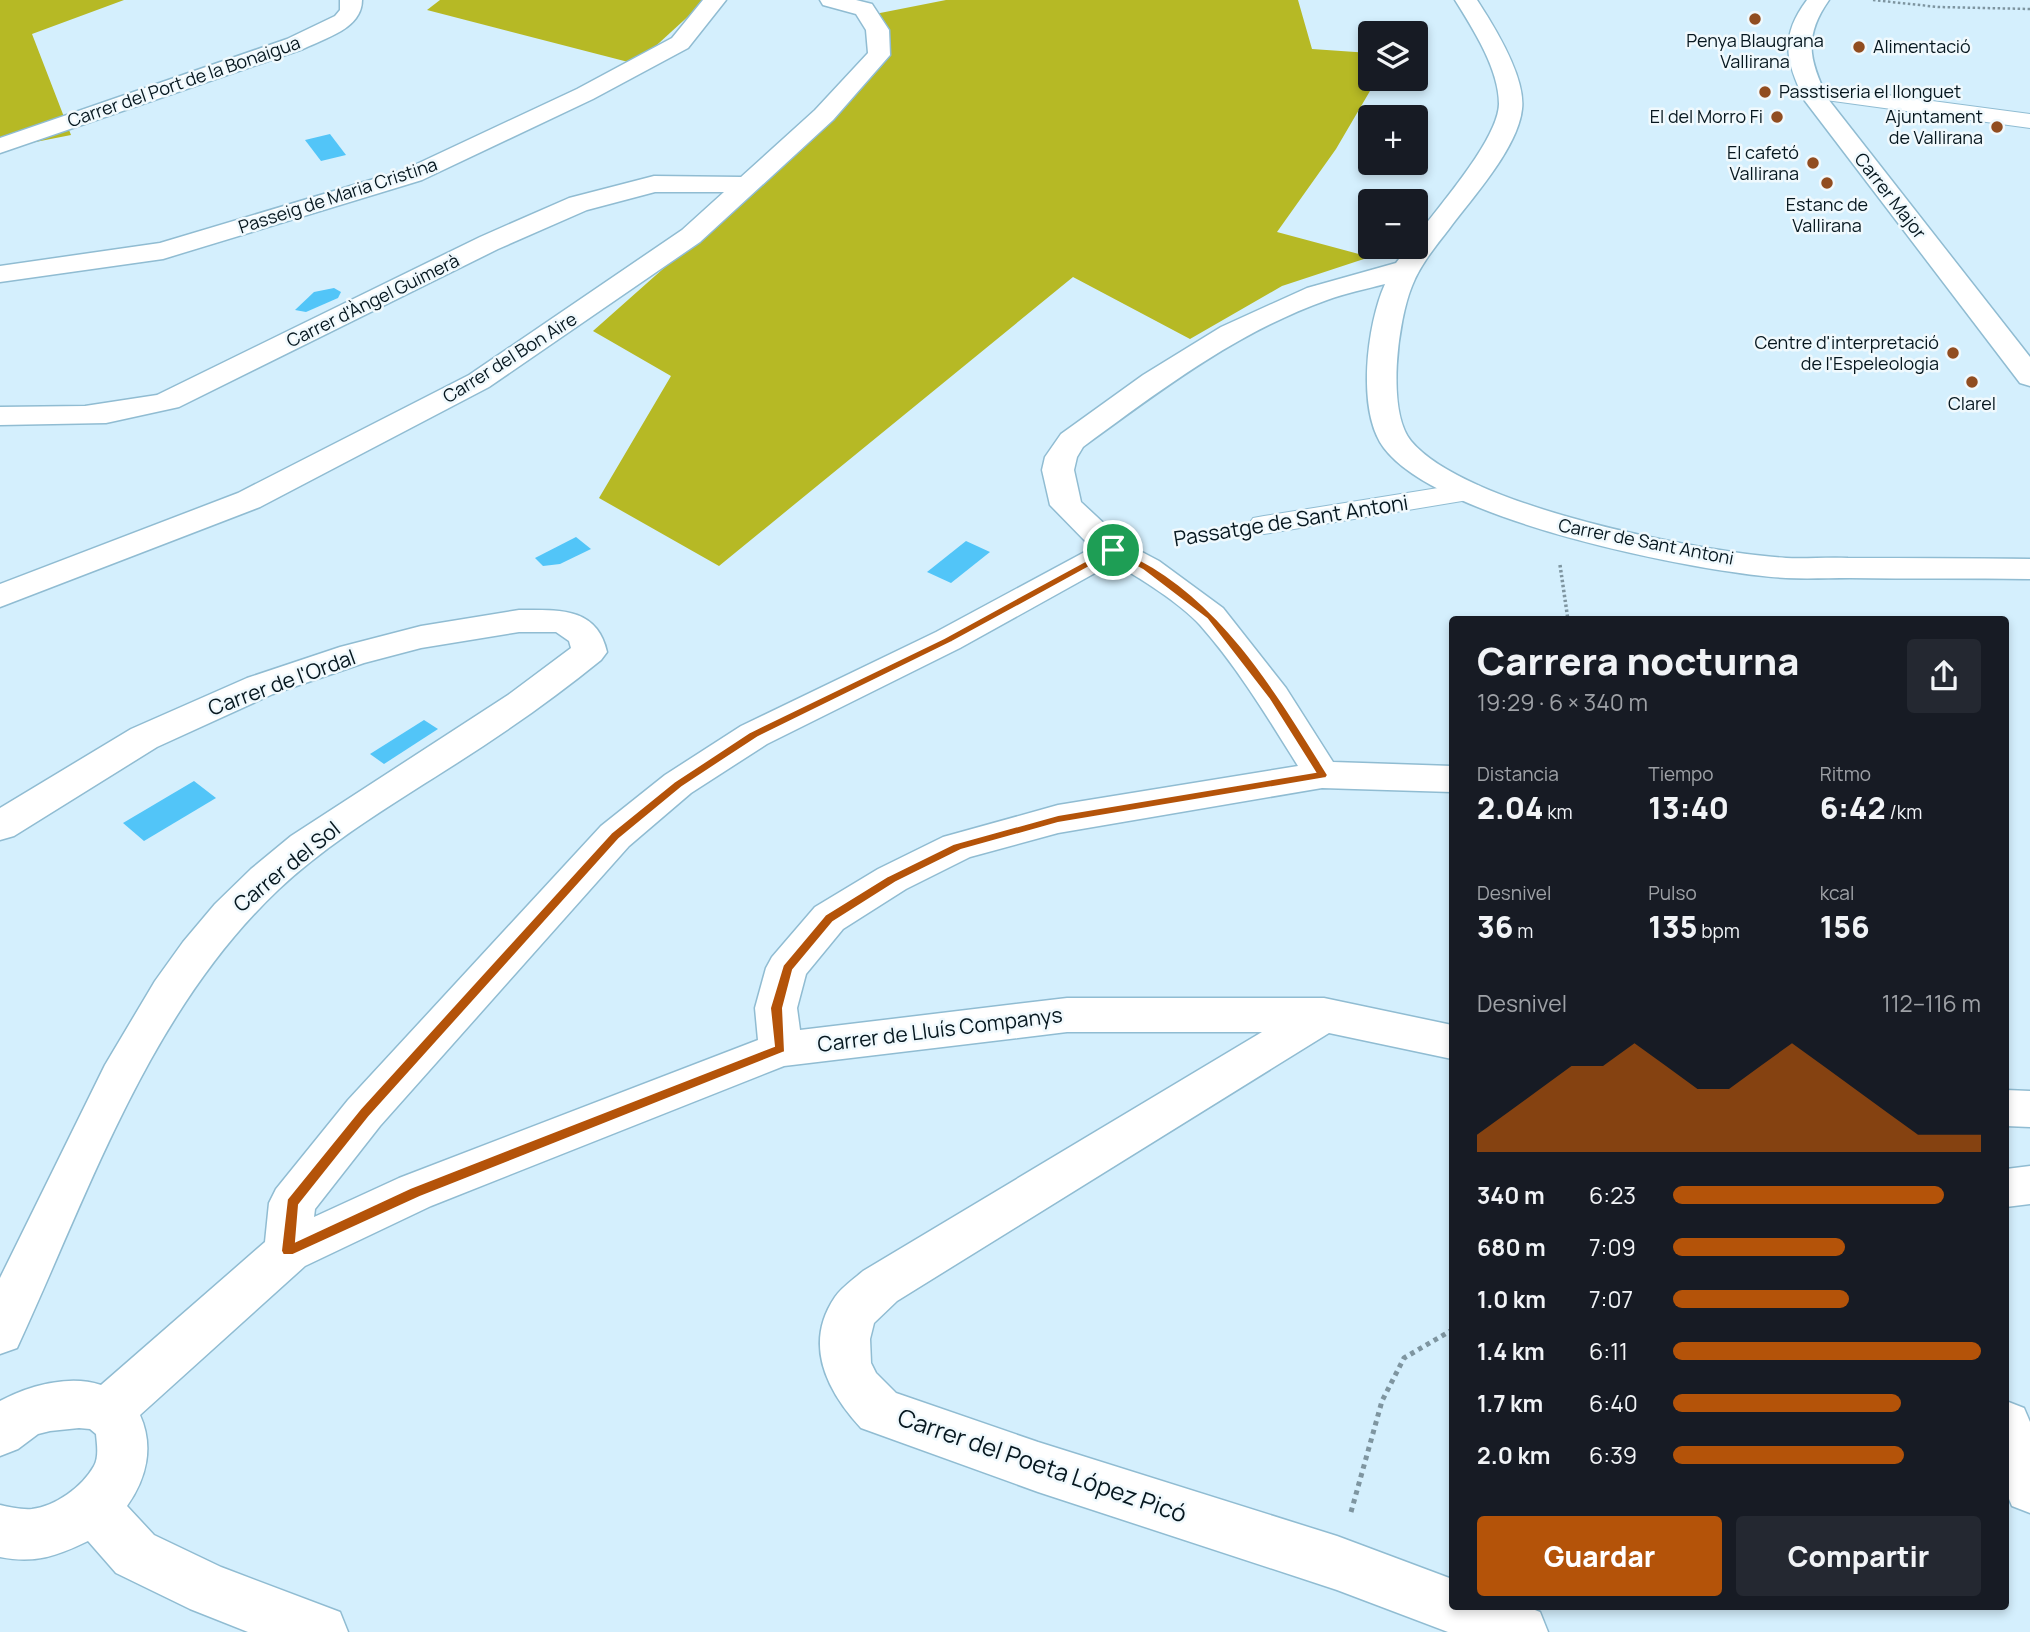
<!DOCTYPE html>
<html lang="es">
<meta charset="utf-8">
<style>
:root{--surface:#171b24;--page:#242831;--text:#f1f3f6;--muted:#9ea1a6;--accent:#b45309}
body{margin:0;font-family:Manrope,sans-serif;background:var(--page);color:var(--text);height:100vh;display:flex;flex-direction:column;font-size:26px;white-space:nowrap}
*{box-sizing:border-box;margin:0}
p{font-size:23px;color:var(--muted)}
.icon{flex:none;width:38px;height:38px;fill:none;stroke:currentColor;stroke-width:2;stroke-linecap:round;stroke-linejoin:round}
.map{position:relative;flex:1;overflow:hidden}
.panel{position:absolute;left:1449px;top:616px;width:560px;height:994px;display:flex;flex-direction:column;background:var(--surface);border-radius:7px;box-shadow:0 4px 10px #0003}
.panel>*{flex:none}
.controls{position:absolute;left:1358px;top:21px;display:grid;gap:14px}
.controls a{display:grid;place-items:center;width:70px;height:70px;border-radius:7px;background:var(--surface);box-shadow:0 4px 10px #0003;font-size:35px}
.pin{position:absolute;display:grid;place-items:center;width:60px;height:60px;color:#fff;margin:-30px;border:4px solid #fff;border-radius:50%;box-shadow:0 2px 7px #0007}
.round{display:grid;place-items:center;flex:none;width:74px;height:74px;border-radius:7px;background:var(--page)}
.overview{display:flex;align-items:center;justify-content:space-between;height:119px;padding:0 28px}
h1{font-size:38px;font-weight:800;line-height:52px}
.figures{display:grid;grid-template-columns:repeat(3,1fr);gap:10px;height:119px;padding:7px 28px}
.figures div{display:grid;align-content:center}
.figures b{font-size:30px;font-weight:800}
.figures small{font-size:19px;font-weight:400}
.figures p{font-size:19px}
.chart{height:196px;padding:14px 28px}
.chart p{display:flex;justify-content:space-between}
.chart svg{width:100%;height:126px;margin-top:7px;fill:var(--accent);opacity:.7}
.action{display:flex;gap:14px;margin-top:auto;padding:14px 28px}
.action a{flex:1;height:80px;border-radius:7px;background:var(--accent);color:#fff;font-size:28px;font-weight:800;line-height:80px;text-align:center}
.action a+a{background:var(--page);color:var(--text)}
ul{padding:0 28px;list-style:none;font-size:23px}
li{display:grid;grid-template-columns:112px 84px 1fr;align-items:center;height:52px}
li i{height:18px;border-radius:9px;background:var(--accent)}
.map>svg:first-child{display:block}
</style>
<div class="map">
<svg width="2030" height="1632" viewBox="0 0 2030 1632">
<rect width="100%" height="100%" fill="#d4effd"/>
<!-- forest -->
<g fill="#b6b925">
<polygon points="0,0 124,0 32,34 71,135 0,149"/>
<polygon points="440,0 703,0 705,1 636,64 427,10"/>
<polygon points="946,0 1298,0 1312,49 1370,53 1370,79 1377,79 1336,149 1277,232 1370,257 1282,286 1190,339 1073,277 719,566 599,498 671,376 593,331 753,189 887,53 875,14"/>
</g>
<!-- water -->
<g fill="#52c5f8">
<polygon points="330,134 346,155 321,161 305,140"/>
<polygon points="334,288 341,292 338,298 306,312 295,310 314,292"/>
<polygon points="576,537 591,549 560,564 543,566 535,558"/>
<polygon points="966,541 990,552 951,583 927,572"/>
<polygon points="424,720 438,729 384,764 370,754"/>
<polygon points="194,781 216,798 144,841 123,823"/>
</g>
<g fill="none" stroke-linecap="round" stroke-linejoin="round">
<defs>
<g id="pedestrian">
<polygon points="1812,85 2030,114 2030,128 1804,97 1801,92 1804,87"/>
<polygon points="1469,483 1480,486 1484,492 1480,498 1264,534 1253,532 1248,525 1253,518 1264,516"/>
</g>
<g id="minor">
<path d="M340,0H362C362,29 325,38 303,49L0,153V138L287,39L335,16L340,10Z"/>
<polygon points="703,0 726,0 688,48 593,99 422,180 163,259 0,282 0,266 160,243 404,170 577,89 672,38"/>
<polygon points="820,0 856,0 872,4 889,30 890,55 833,120 700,242 489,387 260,507 0,607 0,584 238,493 469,375 682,230 724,192 655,192 587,210 498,249 179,407 106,423 0,425 0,407 85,406 157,395 480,237 569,198 654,176 741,177 815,110 868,53 866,30 856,14 823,5"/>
<path d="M1455,0H1477C1494,26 1526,77 1522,109C1518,148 1472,198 1449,229C1435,247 1420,265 1412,286C1398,320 1386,410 1411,441C1466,507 1699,552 1786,558C1806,559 1827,557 1848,558C1909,558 1969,558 2030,559V579C1970,578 1910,579 1850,578C1829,578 1807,579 1786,578C1695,572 1439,521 1384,448C1356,411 1367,324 1385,284C1366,289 1346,293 1327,300C1237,332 1159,391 1083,447L1077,457L1074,470L1081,502L1125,543L1159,561L1223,608L1286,688L1333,762L1452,766V792L1322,788L1058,833L970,857L906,889L843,929L806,974L797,1008L800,1030L1067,998H1324L1452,1025V1059L1329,1033L897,1301L874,1323L870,1339L871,1363L876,1373L896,1393L1038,1442L1337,1536L1452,1579V1606H1525L1540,1612L1548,1632H1448L1337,1590L1038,1492L861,1428C827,1391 803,1344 835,1297C842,1287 854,1279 863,1271L1262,1032H1067L784,1066L431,1206L305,1266L140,1415C154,1446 147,1478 127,1506L154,1535L221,1567L340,1612L348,1632H248L190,1609L116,1573L88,1541C57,1556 35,1564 0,1557V1505C10,1507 22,1510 32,1509C56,1506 82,1487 94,1466C99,1457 97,1445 96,1434L90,1429L79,1428L50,1431L38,1434L18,1449L0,1456V1401C28,1386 69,1374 101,1385L265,1242L269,1203L276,1189L348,1100L601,826L665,775L741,726L936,632L1092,548L1050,505L1042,470L1045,457L1061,434L1143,375L1221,327L1307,288L1396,263L1408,247H1416V237C1438,207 1498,140 1499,104C1499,69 1473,29 1455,0ZM1113,563C1139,577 1181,604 1200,625C1238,668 1268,718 1298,766L1058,805L943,837L878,869L815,907L772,957L766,968L755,1008L758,1040L399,1178L314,1217L315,1209L380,1126L629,846L691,793L767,744L960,648Z"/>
<path d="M519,610C557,610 597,606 607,652L601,660C552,700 500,736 446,770C388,807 328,843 278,890C149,1012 90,1190 17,1348L0,1354V1278L105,1065L155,981L183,942L215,904L251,869L291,836L508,695L571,648L569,641L556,632H519L421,648L364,663L273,694L157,747L14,836L0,840V808L131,729L247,678L340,647L421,626Z"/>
<polygon points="2006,1090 2030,1091 2030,1127 2006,1126"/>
<polygon points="2030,1166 2030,1204 2006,1207 2006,1169"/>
<polygon points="2006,1401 2024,1408 2030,1422 2030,1513 2012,1506 2006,1492"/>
</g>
<path id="tertiary" d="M1807,0H1829C1803,37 1809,60 1828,99L2030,357V386L2020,383L1805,101C1786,62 1779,37 1807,0Z"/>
</defs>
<!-- pedestrian casing -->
<use href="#pedestrian" stroke="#90bcd2" stroke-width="2"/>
<!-- minor casing -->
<use href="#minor" stroke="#90bcd2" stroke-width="3"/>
<!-- tertiary casing -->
<use href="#tertiary" stroke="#90bcd2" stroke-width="3"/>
<!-- path-far2 -->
<polyline stroke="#7e95a0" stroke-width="2.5" stroke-dasharray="2.5 2.5" stroke-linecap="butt" points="1873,0 1938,7 2030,9"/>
<!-- path-far1 -->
<g stroke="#7e95a0" stroke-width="3.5" stroke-dasharray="2.5 2.5" stroke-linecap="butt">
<polyline points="1178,539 1221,532"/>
<polyline points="1560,565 1568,620"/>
</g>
<!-- path -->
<polyline stroke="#7e95a0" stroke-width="5" stroke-dasharray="4.5 4.5" stroke-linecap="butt" points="1351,1512 1382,1401 1404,1358 1452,1330"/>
<!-- pedestrian -->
<use href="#pedestrian" fill="#fff" fill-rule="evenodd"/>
<!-- minor -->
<use href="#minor" fill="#fff" fill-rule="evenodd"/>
<!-- tertiary -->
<use href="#tertiary" fill="#fff" fill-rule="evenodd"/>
</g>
<!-- route -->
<path fill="#b45309" stroke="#fff" stroke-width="2" fill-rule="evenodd" d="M1109,548C1119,547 1129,555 1139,559C1225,604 1278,695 1328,775L1326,778L1058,823L961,850L896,882L833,922L793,970L783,1008L785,1052L420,1197L293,1255H283L281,1251L287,1199L360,1109L611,833L674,782L750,732L944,638ZM1113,554L1143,570L1207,619L1269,699L1315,772L1058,815L953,844L888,876L825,915L783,965L770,1008L774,1046L410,1188L296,1241L299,1205L369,1117L619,839L682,787L758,737L952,642Z"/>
<!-- markers -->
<g fill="#914d20" stroke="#f0f9fd" stroke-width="2.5">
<circle cx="1755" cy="19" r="7"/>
<circle cx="1859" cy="47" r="7"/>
<circle cx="1765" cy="92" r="7"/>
<circle cx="1777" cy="117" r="7"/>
<circle cx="1997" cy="127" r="7"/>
<circle cx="1813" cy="163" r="7"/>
<circle cx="1827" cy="183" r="7"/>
<circle cx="1953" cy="353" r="7"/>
<circle cx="1972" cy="382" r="7"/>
</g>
<g text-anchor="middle" stroke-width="5" stroke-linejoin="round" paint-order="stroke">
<!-- far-poi labels -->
<g font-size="18" fill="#06171f" stroke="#f0f9fd" text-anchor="end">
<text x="1755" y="47" text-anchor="middle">Penya Blaugrana<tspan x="1755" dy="21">Vallirana</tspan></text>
<text x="1873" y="53" text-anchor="start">Alimentació</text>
<text x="1779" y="98" text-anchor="start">Passtiseria el llonguet</text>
<text x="1763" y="123">El del Morro Fi</text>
<text x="1983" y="123">Ajuntament<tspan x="1983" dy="21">de Vallirana</tspan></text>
<text x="1799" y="159">El cafetó<tspan x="1799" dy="21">Vallirana</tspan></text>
<text x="1827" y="211" text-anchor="middle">Estanc de<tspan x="1827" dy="21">Vallirana</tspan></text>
<text x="1939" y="349">Centre d'interpretació<tspan x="1939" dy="21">de l'Espeleologia</tspan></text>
<text x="1972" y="410" text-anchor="middle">Clarel</text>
</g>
<!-- far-street labels -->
<g font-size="18" fill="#06171f" stroke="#f0f9fd">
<text transform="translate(184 82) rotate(-19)" y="6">Carrer del Port de la Bonaigua</text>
<text transform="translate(338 196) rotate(-18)" y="6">Passeig de Maria Cristina</text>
<text transform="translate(1890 196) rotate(52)" y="6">Carrer Major</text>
<text transform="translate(373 301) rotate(-26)" y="6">Carrer d'Àngel Guimerà</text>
<text transform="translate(510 358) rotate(-32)" y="6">Carrer del Bon Aire</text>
<text transform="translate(1646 542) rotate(11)" y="6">Carrer de Sant Antoni</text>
</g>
<!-- street labels -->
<g font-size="21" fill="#06171f" stroke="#f0f9fd">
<text transform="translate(1291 521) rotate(-9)" y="7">Passatge de Sant Antoni</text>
<text transform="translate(282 683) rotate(-20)" y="7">Carrer de l'Ordal</text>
<text transform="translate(287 867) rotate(-39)" y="7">Carrer del Sol</text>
<text transform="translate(940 1030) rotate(-7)" y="7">Carrer de Lluís Companys</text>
</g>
<!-- near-street labels -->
<g font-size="24" fill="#06171f" stroke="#f0f9fd">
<text transform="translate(1042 1466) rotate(19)" y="8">Carrer del Poeta López Picó</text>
</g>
</g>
</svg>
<div class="controls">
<a><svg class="icon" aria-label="layers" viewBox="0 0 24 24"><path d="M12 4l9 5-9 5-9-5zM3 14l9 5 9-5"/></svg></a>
<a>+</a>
<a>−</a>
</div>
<div class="pin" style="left:1113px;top:550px;background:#1e9e55"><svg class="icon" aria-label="arrive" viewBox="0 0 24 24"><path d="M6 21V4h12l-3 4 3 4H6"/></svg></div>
<section class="panel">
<div class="overview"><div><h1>Carrera nocturna</h1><p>19:29 · 6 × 340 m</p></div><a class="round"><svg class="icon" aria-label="share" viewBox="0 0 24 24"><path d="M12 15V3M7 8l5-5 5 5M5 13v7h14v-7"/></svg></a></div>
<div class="figures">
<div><p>Distancia</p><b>2.04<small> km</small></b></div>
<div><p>Tiempo</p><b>13:40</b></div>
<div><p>Ritmo</p><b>6:42<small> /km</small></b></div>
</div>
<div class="figures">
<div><p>Desnivel</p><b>36<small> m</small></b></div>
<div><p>Pulso</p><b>135<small> bpm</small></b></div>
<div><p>kcal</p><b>156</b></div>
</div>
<div class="chart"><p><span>Desnivel</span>112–116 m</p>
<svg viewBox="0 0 160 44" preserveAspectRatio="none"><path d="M0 44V38L10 30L20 22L30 14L40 14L50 6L60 14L70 22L80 22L90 14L100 6L110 14L120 22L130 30L140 38L150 38L160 38V44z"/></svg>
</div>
<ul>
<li><b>340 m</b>6:23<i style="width:88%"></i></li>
<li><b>680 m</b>7:09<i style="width:56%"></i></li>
<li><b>1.0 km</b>7:07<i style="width:57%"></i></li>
<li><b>1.4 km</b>6:11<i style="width:100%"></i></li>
<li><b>1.7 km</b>6:40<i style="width:74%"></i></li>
<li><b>2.0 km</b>6:39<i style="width:75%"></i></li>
</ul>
<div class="action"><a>Guardar</a><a>Compartir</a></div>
</section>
</div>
